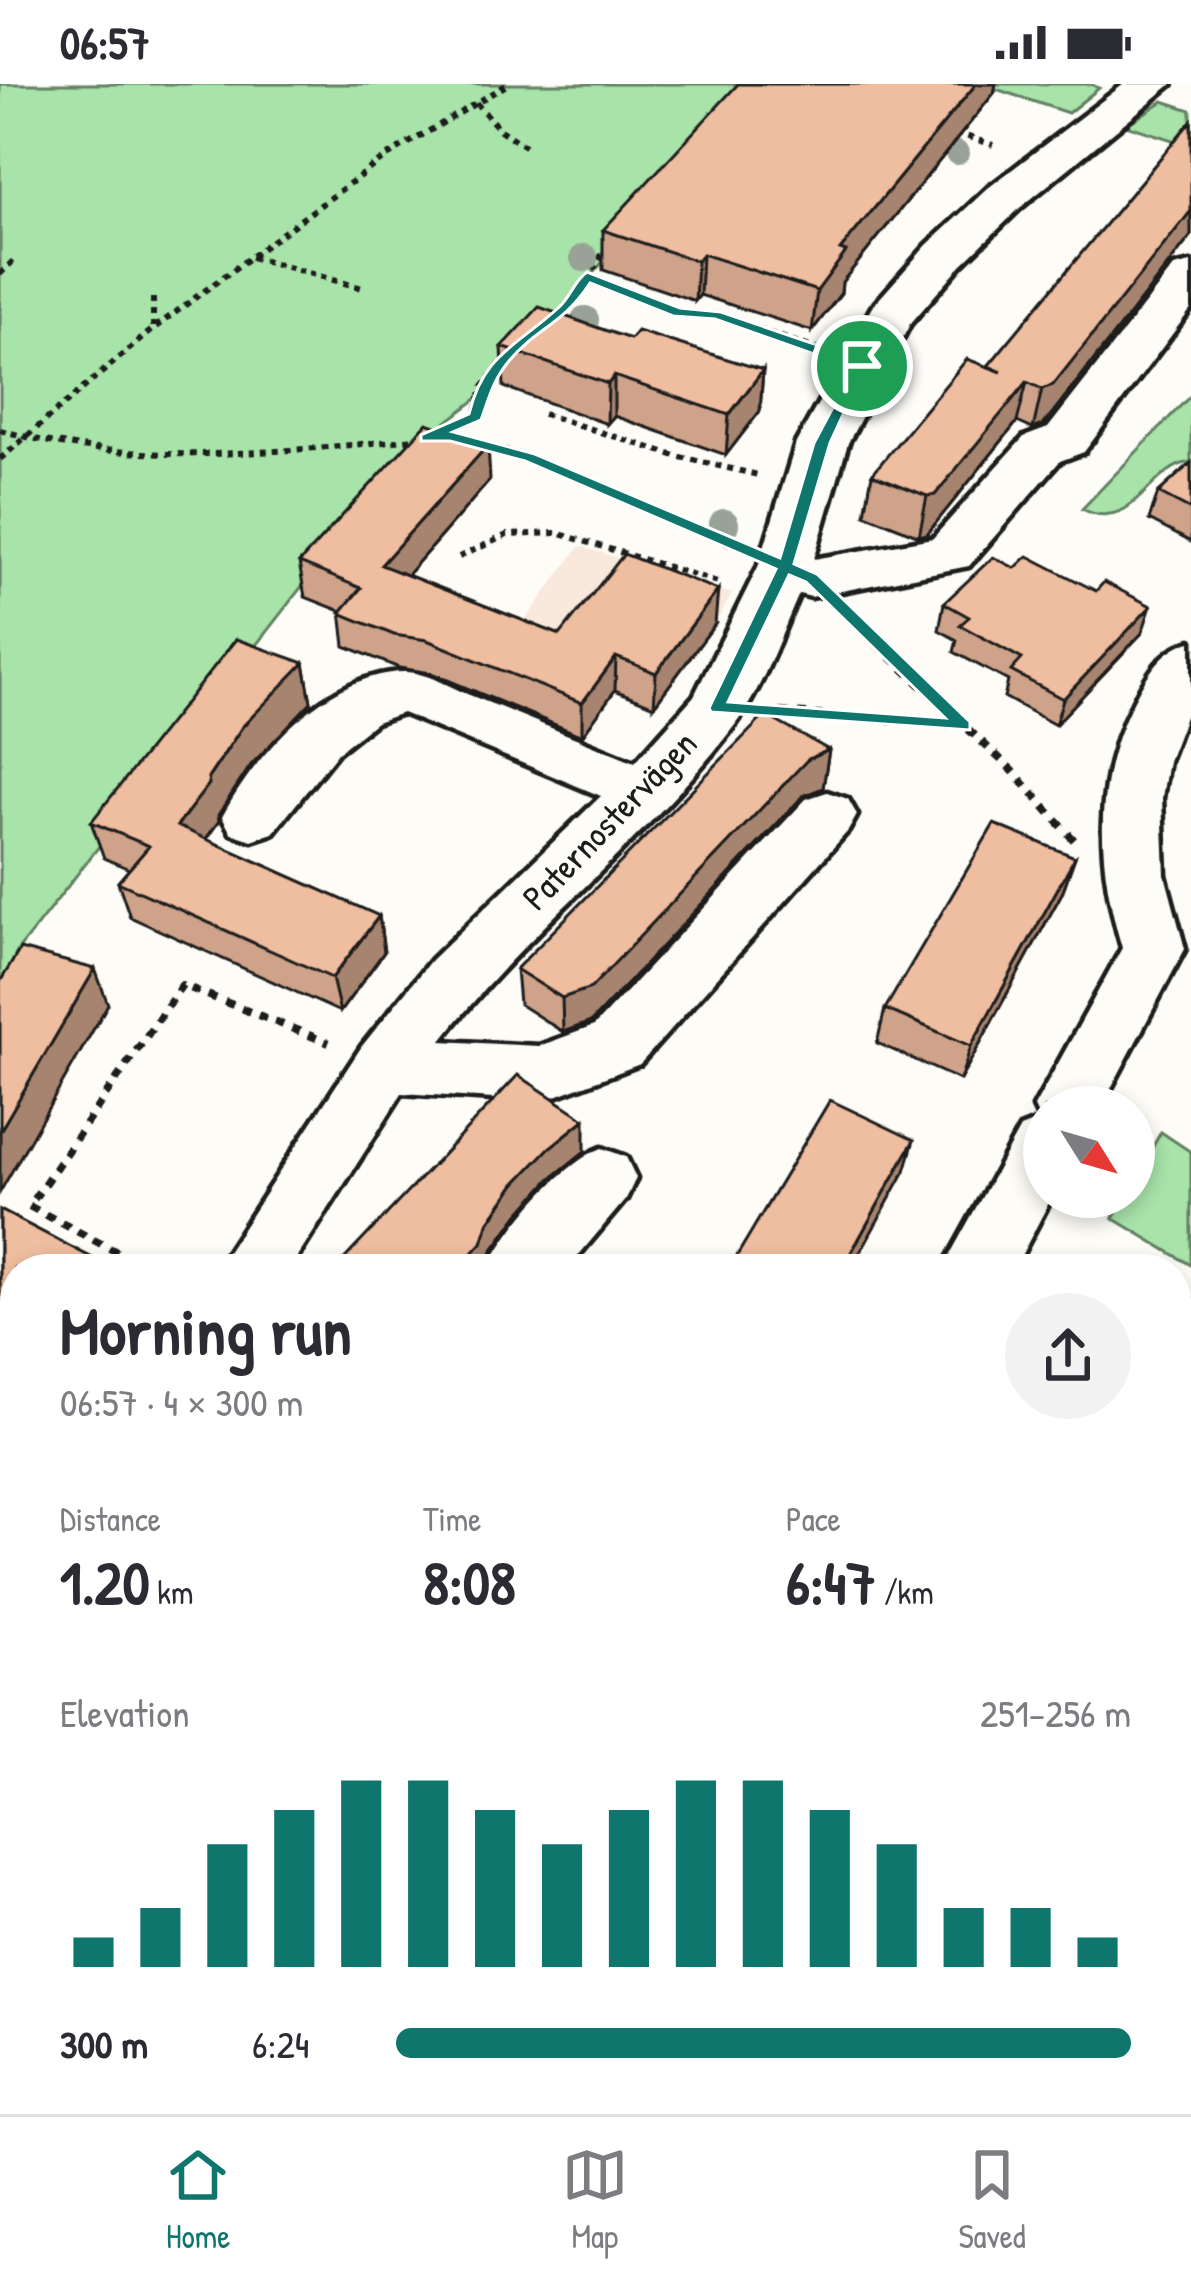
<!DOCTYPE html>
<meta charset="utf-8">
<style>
:root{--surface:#fff;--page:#f2f2f3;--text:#2b2b33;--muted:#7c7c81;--line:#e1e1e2;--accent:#0f766e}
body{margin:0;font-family:"Patrick Hand",sans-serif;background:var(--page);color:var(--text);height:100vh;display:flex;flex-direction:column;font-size:45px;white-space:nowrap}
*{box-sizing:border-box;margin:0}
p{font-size:39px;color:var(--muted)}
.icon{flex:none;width:66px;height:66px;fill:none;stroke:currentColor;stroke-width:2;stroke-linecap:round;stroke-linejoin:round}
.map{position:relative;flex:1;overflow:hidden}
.panel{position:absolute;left:0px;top:1170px;width:1191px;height:861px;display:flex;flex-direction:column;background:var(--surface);border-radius:48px 48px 0 0;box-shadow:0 6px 18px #0003}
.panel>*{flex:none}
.needle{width:78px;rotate:127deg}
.buttons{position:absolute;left:1023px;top:1002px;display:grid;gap:24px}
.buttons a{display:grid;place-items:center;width:132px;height:132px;border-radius:50%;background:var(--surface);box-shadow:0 6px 18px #0003;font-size:60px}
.pin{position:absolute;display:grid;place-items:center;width:102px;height:102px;color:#fff;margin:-51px;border:6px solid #fff;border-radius:50%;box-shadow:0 3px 12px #0007}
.round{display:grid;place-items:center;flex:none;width:126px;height:126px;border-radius:63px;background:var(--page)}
.headline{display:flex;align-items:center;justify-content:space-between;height:204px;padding:0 60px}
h1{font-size:66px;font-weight:800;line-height:90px}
.figures{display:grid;grid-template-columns:repeat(3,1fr);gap:18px;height:204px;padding:12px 60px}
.figures div{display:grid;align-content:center}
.figures b{font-size:60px;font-weight:800}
.figures small{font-size:33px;font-weight:400}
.figures p{font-size:33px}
.chart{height:336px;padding:24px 60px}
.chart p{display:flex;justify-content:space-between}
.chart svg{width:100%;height:216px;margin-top:12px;stroke:var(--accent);stroke-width:6}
ul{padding:0 60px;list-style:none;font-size:39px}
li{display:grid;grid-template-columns:192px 144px 1fr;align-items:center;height:90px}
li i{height:30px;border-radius:15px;background:var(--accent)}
.status{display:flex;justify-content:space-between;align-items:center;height:84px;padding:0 60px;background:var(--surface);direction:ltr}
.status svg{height:33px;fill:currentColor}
.tabs{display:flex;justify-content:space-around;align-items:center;height:168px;border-top:3px solid var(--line);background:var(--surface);font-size:33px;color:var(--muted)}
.tabs a{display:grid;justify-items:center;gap:6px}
.tabs .on{color:var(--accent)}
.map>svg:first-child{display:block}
</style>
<div class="status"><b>06:57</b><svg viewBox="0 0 49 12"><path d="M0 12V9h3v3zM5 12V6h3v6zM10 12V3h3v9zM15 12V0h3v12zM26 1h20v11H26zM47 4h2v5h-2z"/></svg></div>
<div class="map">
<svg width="1191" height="2030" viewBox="0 0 1191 2030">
<rect width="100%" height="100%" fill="#fdfcf7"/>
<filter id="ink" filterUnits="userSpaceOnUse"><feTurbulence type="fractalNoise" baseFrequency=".00833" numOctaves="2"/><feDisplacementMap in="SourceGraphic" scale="24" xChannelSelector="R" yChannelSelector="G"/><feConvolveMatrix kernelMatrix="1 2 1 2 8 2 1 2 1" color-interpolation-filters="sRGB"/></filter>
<g filter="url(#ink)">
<!-- built -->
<polygon fill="#f9e9dd" points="580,462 732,510 715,540 561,584 506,562"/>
<!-- green -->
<g fill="#a8e3a9" stroke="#628062" stroke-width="3">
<polygon points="0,0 761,0 490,305 406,369 18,866 0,903"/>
<polygon points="981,0 1090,0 1099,4 1068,29"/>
<polygon points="1163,17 1191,26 1191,62 1126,41"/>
<path d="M1191,311V378C1149,383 1133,451 1082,425Z"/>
<polygon points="1161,1048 1191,1068 1191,1181 1113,1134 1125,1113 1134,1113 1134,1096"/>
</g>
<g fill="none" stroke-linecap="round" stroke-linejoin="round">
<defs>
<g id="minor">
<path d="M1124,0H1172L1020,124L961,181L910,240L848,359L814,475L933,454L1024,353L1048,344L1174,183L1191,179V225L1084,368L1060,377L969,482L811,513L799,510C780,552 763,604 735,641C648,756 529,843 441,957L539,962L594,942L806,715L827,708L848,715L857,731L848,747L640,980L540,1018L402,1009L290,1185H216L362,962L431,876L601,712L402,629L376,638L338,668L273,749L252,756L231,749L222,733C257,669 325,591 403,588C425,587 452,604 472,612C527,634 581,656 635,678L694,612L758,483L796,359L872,223L927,161L988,104Z"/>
<path d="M1191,557V617L1168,677L1162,714L1165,791L1185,865L1101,1023H1044V1113H1052L1014,1185H942L1020,1044L1040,1036L1034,1023L1122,864C1097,779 1092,696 1134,616C1148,590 1162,565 1191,557Z"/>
<path d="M602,1064L626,1073L636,1094L626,1115L567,1185H488C506,1146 562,1079 602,1064Z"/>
<polygon points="0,1396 15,1402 15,1478 0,1472"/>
<polygon points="765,2016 879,2016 885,2030 770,2030"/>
</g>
</defs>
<!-- minor casing -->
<use href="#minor" stroke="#1c1c1c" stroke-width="9"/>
<!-- path-far2 -->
<g stroke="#1c1c1c" stroke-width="6" stroke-dasharray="6 6" stroke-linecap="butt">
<polyline points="476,19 500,46 526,63"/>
<polyline points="956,49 993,61"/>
<polyline points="251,173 366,205"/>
<polyline points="0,190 16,174"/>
<polyline points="587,192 678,228 716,231 816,265"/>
<polyline points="153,214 153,243"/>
<polyline points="556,233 579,209 609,159"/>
<polyline points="543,330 676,372 758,391"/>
<path d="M0,346C139,386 276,367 418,355"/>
<polyline points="437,349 475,333 483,303 510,268"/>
<polyline points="480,360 530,374 733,461"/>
<polyline points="0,375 153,245 384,74 508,0"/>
<polyline points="459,473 507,451 557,449 721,499"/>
</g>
<!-- path-far1 -->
<g stroke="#1c1c1c" stroke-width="8" stroke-dasharray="9 9" stroke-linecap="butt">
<polyline points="850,535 1013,687 1074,756"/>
<polyline points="780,628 962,642"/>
<polyline points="149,1185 29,1122 182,901 329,959"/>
</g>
<!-- path -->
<g stroke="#1c1c1c" stroke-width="9" stroke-dasharray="10 10" stroke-linecap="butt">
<polyline points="144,1182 149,1185"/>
<polyline points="1176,1348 1191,1353"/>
<polyline points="0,1578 15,1569"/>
<polyline points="1176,1657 1191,1664"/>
<polyline points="620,2030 628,2016"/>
</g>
<!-- minor -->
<use href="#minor" fill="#fdfcf7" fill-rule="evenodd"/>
</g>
<!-- trees -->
<g fill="#98a296">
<circle cx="957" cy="69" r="12"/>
<circle cx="584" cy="174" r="14"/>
<circle cx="585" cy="236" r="14"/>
<circle cx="724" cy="440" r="15"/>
</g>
<!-- wall -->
<g fill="#cea38a" stroke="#1c1c1c" stroke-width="3">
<polygon points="994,9 842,198 841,209 812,247 700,211 695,217 603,186 603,146"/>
<polygon points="1191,37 1191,152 1043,341 1033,345 1017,338 927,450 919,452 865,430 872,390 988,283"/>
<polygon points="630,255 763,286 760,327 726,371 614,332 607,340 504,303 502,263"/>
<polygon points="1191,379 1191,458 1149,436 1158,409"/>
<polygon points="490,396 407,491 560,551 715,540 654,622 615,606 582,652 431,589 399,584 345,562 341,527 305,513 299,479"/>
<polygon points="1015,484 1142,549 1055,641 1004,613 1008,597 954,568 957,556 939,546 944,519"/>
<polygon points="304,579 311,618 251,681 218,731 219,737 206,755 379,832 384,868 340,928 130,833 118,798 129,785 104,774 91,738"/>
<polygon points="829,666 823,704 803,712 591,938 563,948 519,920 516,885"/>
<polygon points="1075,773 1062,809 960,996 877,959 885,925"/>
<polygon points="0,1126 96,1176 101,1185 15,1185 15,1256 0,1248"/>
<polygon points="1176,1208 1191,1213 1191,1348 1176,1342"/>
<polygon points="1176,1508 1191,1514 1191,1649 1176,1642"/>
</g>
<!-- shaded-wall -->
<g fill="#a78470" stroke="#1c1c1c" stroke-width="3">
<polygon points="976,0 996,0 994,9 842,198 841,209 812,247 817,207 840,166"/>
<polygon points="1191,127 1191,152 1043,341 1033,345 1042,305"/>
<polygon points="702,170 700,211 695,217 697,177"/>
<polygon points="763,286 760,327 726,371 729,331"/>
<polygon points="614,292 614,332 607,340 608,300"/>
<polygon points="1027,298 1017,338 927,450 919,452 927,412"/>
<polygon points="488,361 490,396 386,515 381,481"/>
<polygon points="718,506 715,540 654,622 656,589"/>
<polygon points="1151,522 1142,549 1055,641 1063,615"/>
<polygon points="616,573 615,606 582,652 582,619"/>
<polygon points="304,579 311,618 251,681 218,731 219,737 188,779 177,742 242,643"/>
<polygon points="829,666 823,704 803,712 591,938 563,948 562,914 808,675"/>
<polygon points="1075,773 1062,809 960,996 971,962"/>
<polygon points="379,832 384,868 340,928 332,894"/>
<polygon points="95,885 108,920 0,1108 0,1047"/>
<polygon points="585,1035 585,1067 550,1095 518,1131 492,1167 486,1185 458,1185 515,1100 549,1064"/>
<polygon points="914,1056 905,1087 851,1185 842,1185"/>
<polygon points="270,2016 282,2016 275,2030 263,2030"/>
</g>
<!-- building -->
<g fill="#efbda0" stroke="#1c1c1c" stroke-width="3">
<polygon points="738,0 976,0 840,166 846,168 817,207 702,170 697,177 603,146"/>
<polygon points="1191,37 1191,127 1053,301 1042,305 1027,298 935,411 927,412 872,390 967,275 1002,288 988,282"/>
<polygon points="539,223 630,255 637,247 763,286 729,331 614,292 608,300 502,263"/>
<polygon points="427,339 488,361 381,481 560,551 624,470 718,506 656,589 616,573 582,619 427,556 394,551 340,529 361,504 299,479"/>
<polygon points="1191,379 1191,426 1158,409"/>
<polygon points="1028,472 1096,507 1104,498 1151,522 1063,615 1011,587 1022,575 960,541 969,533 944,519 993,473 1015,484"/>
<polygon points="236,555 304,579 242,643 208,694 209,700 177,742 379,832 332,894 118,798 149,762 91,738"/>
<polygon points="765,631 829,666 808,675 591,904 562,914 516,885"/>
<polygon points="994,740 1075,773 971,962 885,925"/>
<polygon points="20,865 95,885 0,1047 0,898"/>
<polygon points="518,991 585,1035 549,1064 515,1100 489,1137 482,1159 458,1185 335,1185"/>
<polygon points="830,1016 914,1056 842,1185 729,1185"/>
<polygon points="0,1126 96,1176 89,1185 15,1185 15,1238 0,1230"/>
<polygon points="1098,1177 1119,1185 1094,1185"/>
<polygon points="1176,1208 1191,1213 1191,1314 1176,1308"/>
<polygon points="1176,1508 1191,1514 1191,1622 1176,1615"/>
<polygon points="0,1758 15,1767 15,1960 0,1952"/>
<polygon points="112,2016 270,2016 263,2030 136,2030"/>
</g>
</g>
<!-- route -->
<path fill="#0f766e" stroke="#fff" stroke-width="3" fill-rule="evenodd" d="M587,188L680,224L721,228L867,278L830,359L794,480L817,490L970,638V646L711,628L709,624L776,485L525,377L450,357H421V351L469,330C483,270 517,262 558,224C570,214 574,197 587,188ZM590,199L673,232L715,235L854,284L814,359L780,474L535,370L453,348L481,336C489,314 493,296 509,277C536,244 563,241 590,199ZM789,491L806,498L945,634L728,618Z"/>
<g text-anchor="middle" stroke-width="9" stroke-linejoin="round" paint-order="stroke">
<!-- street labels -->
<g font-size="36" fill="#1c1c1c" stroke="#fdfcf7">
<text transform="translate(609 736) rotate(-46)" y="13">Paternostervägen</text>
</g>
</g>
</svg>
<div class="buttons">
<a><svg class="needle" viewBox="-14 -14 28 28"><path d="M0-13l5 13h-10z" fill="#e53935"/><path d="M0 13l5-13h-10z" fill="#7c7c81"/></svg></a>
</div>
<div class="pin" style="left:862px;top:282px;background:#1e9e55"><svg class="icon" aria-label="arrive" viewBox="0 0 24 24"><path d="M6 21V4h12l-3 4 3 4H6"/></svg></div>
<section class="panel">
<div class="headline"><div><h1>Morning run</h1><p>06:57 · 4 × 300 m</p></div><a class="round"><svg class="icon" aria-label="share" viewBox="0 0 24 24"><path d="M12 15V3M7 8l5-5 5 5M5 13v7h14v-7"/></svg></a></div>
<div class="figures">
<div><p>Distance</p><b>1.20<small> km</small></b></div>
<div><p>Time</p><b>8:08</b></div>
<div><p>Pace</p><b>6:47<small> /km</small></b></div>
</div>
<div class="chart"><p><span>Elevation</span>251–256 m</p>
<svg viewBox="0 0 160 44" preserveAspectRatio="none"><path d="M5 44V38M15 44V32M25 44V19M35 44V12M45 44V6M55 44V6M65 44V12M75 44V19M85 44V12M95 44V6M105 44V6M115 44V12M125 44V19M135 44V32M145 44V32M155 44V38"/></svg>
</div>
<ul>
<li><b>300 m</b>6:24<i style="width:100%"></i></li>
</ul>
</section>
</div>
<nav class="tabs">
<a class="on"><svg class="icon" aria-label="home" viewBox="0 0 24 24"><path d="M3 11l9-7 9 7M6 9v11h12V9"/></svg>Home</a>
<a><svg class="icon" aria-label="map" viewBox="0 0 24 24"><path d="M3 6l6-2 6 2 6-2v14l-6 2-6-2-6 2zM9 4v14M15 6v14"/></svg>Map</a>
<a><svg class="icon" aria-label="saved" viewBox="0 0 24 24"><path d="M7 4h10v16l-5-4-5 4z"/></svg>Saved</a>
</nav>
